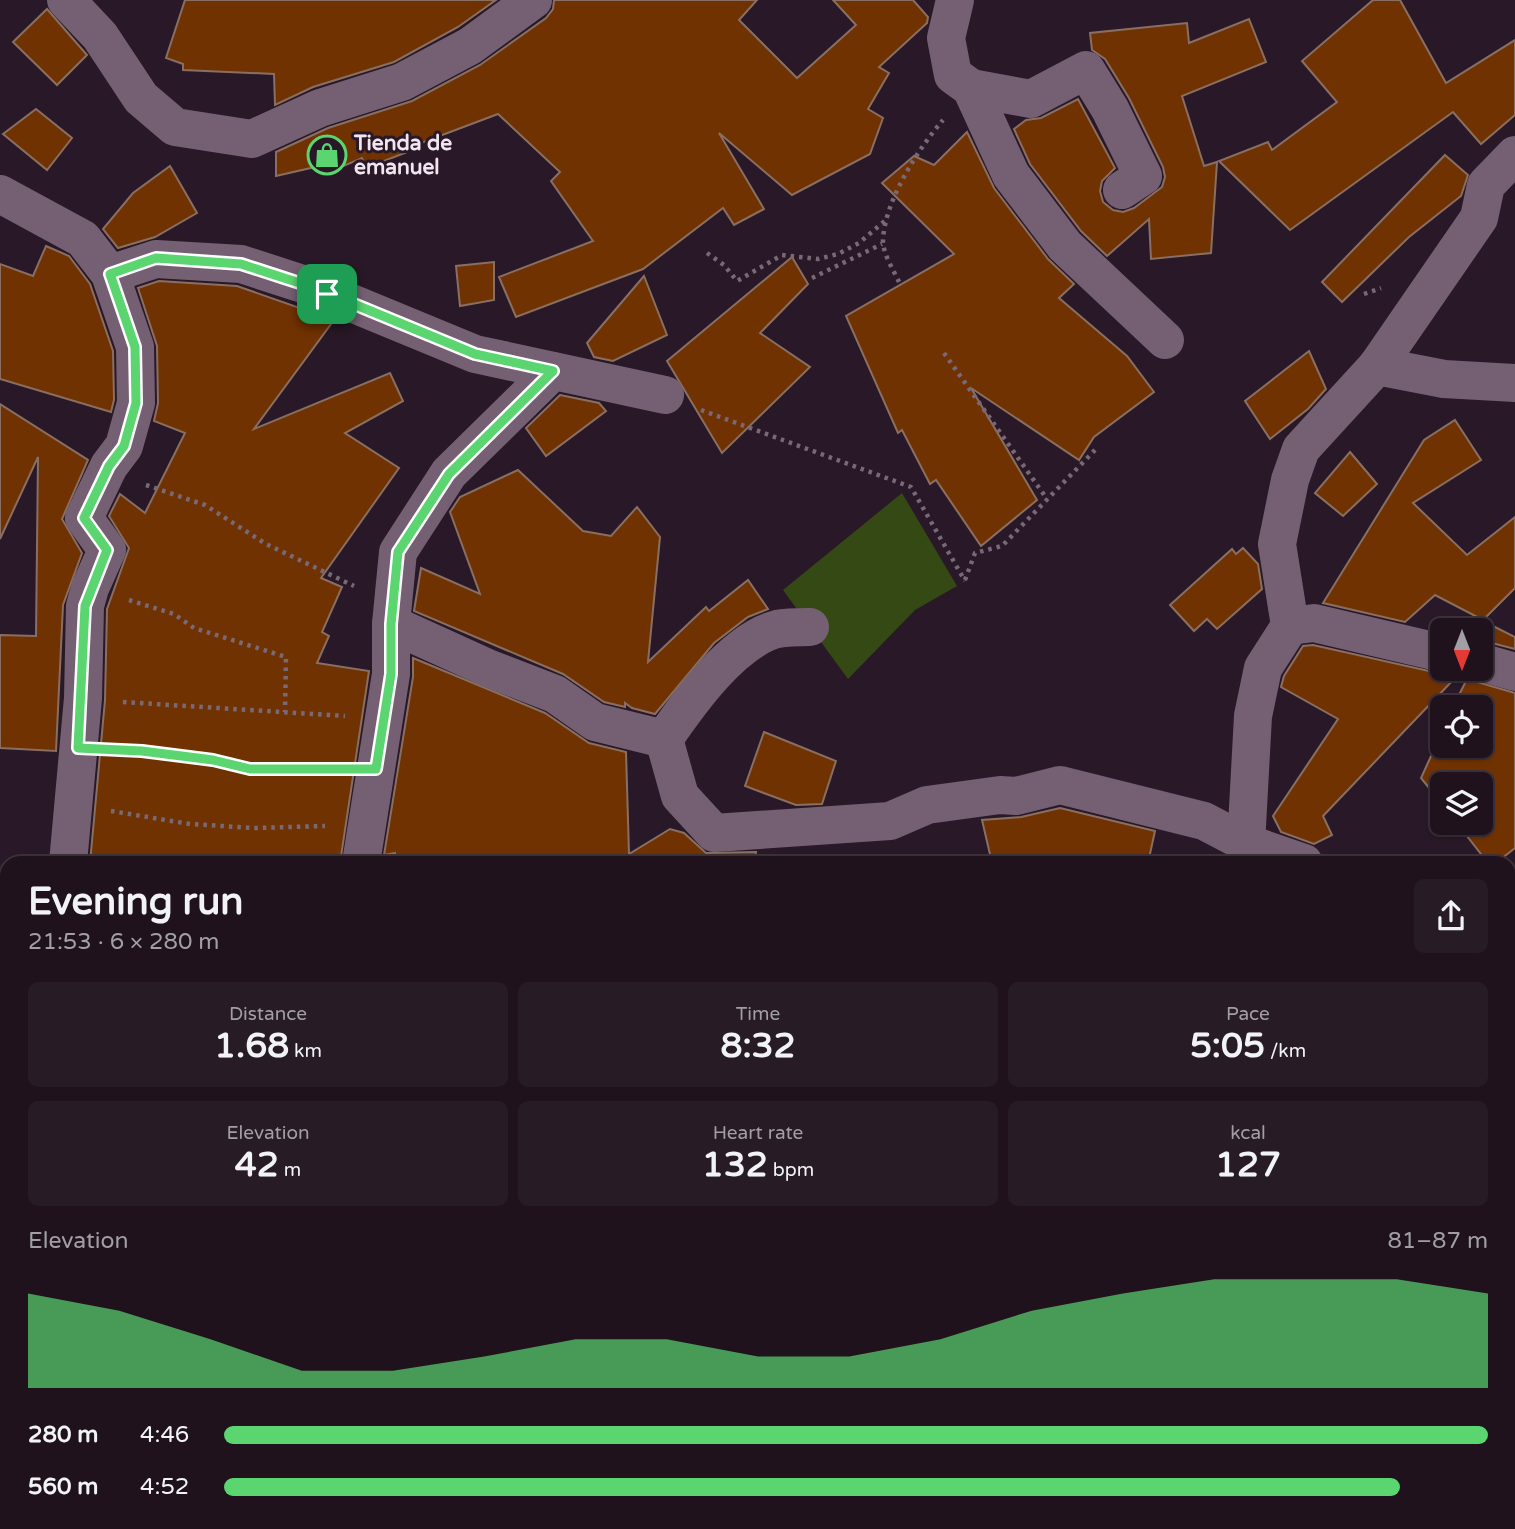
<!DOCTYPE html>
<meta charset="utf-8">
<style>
:root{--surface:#1f121d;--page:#271b26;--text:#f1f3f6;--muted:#a19ea4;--line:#3c323b;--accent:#5ad56f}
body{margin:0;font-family:"Varela Round",sans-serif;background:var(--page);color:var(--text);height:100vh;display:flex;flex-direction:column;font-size:26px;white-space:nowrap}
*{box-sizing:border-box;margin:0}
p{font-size:23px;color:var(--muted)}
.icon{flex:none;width:38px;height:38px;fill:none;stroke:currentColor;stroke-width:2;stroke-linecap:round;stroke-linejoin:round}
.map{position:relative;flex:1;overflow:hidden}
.details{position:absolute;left:0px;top:856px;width:1516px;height:674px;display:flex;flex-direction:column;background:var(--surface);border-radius:21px 21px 0 0;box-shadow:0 2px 5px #0004,0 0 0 2px var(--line)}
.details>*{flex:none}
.needle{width:46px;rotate:180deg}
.tools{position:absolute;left:1430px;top:618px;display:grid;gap:14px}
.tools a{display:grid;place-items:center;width:63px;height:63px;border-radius:10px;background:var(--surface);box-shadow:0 2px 5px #0004,0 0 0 2px var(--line);font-size:35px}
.pin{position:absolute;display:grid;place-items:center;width:60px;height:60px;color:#fff;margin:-30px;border-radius:14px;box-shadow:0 4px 10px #0006}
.round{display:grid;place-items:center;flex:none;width:74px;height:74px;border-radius:10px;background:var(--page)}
.headline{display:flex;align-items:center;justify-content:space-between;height:119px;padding:0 28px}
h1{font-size:38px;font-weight:700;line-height:52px}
.stats{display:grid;grid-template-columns:repeat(3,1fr);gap:10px;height:119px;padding:7px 28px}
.stats div{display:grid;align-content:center;border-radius:10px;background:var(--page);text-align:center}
.stats b{font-size:35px;font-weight:700}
.stats small{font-size:19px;font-weight:400}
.stats p{font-size:19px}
.chart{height:196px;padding:14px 28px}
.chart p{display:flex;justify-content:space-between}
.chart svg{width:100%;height:126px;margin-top:7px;fill:var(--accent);opacity:.7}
ul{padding:0 28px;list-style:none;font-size:23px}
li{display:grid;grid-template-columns:112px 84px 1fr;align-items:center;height:52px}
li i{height:18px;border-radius:9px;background:var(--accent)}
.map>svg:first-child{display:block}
</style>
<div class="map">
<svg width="1515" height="1529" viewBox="0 0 1515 1529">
<rect width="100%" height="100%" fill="#291827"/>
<!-- green -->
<g fill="#344914">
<polygon points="902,493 957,586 915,610 848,679 783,590"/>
<polygon points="510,1523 584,1523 586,1529 496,1529"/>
</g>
<!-- building -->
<g fill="#713202" stroke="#896f62" stroke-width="2">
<polygon points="185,0 496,0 458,27 394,62 313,87 275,105 274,74 183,70 183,64 166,58"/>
<polygon points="554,0 757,0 739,20 797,78 856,25 833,0 913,0 928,17 927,23 879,67 889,73 868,109 883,118 870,154 792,195 719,133 764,209 734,225 723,208 643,269 516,317 499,277 593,241 551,181 560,172 498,114 413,146 415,149 366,168 362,158 327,173 324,165 276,176 276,152 328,128 412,101 480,65 546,18 553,9"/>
<polygon points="1373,0 1400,0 1446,83 1515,40 1515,115 1481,144 1453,112 1290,230 1219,161 1268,142 1272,150 1337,102 1302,61"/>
<polygon points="47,9 87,55 57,85 13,42"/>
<polygon points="1249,19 1266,62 1182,96 1204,166 1217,162 1211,253 1151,259 1149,219 1107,256 1081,231 1030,164 1014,129 1026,120 1041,118 1078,99 1115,168 1102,181 1100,191 1103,202 1113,210 1123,212 1134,208 1162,187 1165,177 1163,167 1129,98 1105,59 1092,50 1090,33 1187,23 1189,43"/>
<polygon points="36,109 72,138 47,170 3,134"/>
<polygon points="967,132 994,188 1048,259 1074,284 1059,298 1127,356 1154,392 1094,437 1079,460 971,388 1037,500 981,546 936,480 930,484 902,430 898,433 846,316 954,254 882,183 914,156 934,165"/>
<polygon points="1445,155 1468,175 1461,196 1409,237 1342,302 1322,282"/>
<polygon points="170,166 197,213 155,237 118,248 103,229 133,193"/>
<polygon points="46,246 69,256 90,284 113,351 114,400 111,412 0,379 0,264 33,276"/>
<polygon points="792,257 808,284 760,333 810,367 722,453 667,361"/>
<polygon points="494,262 494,300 460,306 456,266"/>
<polygon points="644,276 667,335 613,361 594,357 587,343"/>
<polygon points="159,281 237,286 334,320 254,429 390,373 403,401 345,433 399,468 321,578 342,587 322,632 329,636 317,663 369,671 340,863 90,863 105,700 107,609 129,548 109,516 120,494 145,513 185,433 154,421 158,403 157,346 138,288"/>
<polygon points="1309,351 1326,389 1308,409 1270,439 1245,401"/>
<polygon points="560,395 599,403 606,411 546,456 526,428"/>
<polygon points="0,404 88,460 62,519 82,553 63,605 56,751 0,748 0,635 36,636 38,457 0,539"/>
<polygon points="1455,420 1481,460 1413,503 1467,555 1515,517 1515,588 1483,620 1435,595 1405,622 1323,603 1424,440"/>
<polygon points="1350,452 1377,484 1343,516 1315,493"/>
<polygon points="518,470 583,531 611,536 637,507 660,537 648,662 706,607 709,611 748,580 768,609 748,617 714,643 655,714 632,708 625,703 625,707 604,702 563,674 414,611 421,568 480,594 450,512 460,497"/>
<polygon points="1243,548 1258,564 1262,589 1217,629 1207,619 1194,631 1170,605 1232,549 1236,554"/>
<polygon points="1491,625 1515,637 1515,649 1484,641"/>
<polygon points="1313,645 1456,677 1323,816 1332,835 1314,844 1281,832 1273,816 1338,719 1281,687 1284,676 1303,646"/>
<polygon points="413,658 545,713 589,743 626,752 629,854 670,829 684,833 706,853 756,852 755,863 395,863 395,853 384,855 413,677"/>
<polygon points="1467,679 1515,693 1515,848 1496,863 1488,863 1456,822 1480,822 1480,784 1442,784 1442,804 1421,778 1442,732 1442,746 1480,746 1480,707 1453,707"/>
<polygon points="764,732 836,761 822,804 796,805 745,786"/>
<polygon points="1060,808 1155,831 1148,863 1026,857 1027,863 992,863 982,820 1021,817"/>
</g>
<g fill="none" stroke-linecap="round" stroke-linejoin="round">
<!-- path -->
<g stroke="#786977" stroke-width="4.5" stroke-dasharray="3.5 5" stroke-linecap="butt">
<polyline points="707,253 724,265 737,281 782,255 818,259 838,254 859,243 887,219"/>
<polyline points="812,278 882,244"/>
<path d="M899,282C894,271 883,254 883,241C884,202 918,149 943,120"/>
<polyline points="1364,294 1381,288"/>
<polyline points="944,353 1047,499"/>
<polyline points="701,410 911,487 965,581"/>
<polyline points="146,485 205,505 266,544 354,586"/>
<polyline points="965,580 975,553 1002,546 1095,450"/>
<polyline points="129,600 174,614 194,628 286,657 285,712"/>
<polyline points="123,702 345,716"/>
<polyline points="120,750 213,760 250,769 337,769"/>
<polyline points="111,811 190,824 254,828 325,826"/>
<polyline points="1508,1376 1515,1382"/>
<polyline points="666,1522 669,1529"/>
</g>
<!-- minor -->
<g stroke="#756073" stroke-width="38">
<polyline points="66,0 100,36 141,98 175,127 252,139 320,108 402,82 470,46 533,0"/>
<polyline points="955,0 946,38 953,75 971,88 1011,175 1065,246 1165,340"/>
<polyline points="971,88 1031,99 1086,70 1110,109 1143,176 1122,190"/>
<polyline points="0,194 83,239 110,274 135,347 136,403 124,446 109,466 84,518 107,550 90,588 85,606 83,698 68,863"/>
<polyline points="110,274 156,259 241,264 315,288 475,354 665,395"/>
<polyline points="1377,366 1444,379 1515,383"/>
<polyline points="391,624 490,669 555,694 595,722 664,739"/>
<polyline points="1290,626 1314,623 1442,653"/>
<polyline points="1480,662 1515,672"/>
<polyline points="664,739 680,796 714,833 890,821 927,805 1000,795 1016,796 1060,785 1204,821 1246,843 1304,863"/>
<path d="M664,739C688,704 732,641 777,629C787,627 799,627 810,627"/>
<polyline points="361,863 391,674 391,624 398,552 449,473 553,371"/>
<polyline points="1245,863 1253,716 1263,668 1290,626 1277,544 1290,480 1301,449 1377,366 1479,218 1486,185 1515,155"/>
<polyline points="0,925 7,925"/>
<polyline points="1508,988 1512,994 1515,1017"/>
<polyline points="1508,1071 1515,1056"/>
<polyline points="376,1522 383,1529"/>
<polyline points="947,1529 950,1522"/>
</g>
</g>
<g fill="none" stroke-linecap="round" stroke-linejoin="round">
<defs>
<polygon id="route" points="156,258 241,264 315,288 475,354 553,371 449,474 398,552 391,624 391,674 376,769 250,769 213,760 142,751 78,748 85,606 107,550 84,518 109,466 124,446 136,403 135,347 110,274"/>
</defs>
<!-- route casing -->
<use href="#route" stroke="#fff" stroke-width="14"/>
<!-- route -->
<use href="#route" stroke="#5ad56f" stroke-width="9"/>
</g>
<!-- icons -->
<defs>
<symbol id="shop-ring" viewBox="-11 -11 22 22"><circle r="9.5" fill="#291827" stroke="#5ad56f" stroke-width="1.5"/><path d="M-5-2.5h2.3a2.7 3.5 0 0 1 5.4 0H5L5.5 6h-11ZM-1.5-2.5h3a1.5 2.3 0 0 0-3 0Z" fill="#5ad56f"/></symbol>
</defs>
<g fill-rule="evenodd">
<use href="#shop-ring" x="305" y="133" width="44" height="44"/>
</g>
<g text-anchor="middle" stroke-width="6" stroke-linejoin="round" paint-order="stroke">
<!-- poi labels -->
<g font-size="21" font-weight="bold" fill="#f1e5f0" stroke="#291827" text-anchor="start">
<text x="354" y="150">Tienda de<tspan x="354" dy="24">emanuel</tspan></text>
</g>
</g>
</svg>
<div class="tools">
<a><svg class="needle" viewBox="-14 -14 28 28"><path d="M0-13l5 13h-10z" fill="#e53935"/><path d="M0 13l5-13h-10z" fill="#a19ea4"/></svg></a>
<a><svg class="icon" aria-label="locate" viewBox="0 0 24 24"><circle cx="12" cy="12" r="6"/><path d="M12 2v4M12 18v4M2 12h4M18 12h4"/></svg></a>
<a><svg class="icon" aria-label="layers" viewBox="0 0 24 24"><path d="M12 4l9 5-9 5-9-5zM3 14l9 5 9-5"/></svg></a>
</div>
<div class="pin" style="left:327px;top:294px;background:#1e9e55"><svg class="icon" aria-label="arrive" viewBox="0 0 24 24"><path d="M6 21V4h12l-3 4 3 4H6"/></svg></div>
<section class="details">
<div class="headline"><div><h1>Evening run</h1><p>21:53 · 6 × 280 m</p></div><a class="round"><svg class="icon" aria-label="share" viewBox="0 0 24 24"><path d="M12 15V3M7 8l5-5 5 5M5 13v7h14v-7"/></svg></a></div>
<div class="stats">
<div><p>Distance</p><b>1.68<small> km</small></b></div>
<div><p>Time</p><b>8:32</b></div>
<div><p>Pace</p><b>5:05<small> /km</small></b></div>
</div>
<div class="stats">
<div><p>Elevation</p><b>42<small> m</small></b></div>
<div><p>Heart rate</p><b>132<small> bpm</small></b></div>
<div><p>kcal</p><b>127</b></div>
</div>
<div class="chart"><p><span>Elevation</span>81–87 m</p>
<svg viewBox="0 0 160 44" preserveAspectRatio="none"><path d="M0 44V11L10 17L20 27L30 38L40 38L50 33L60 27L70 27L80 33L90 33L100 27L110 17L120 11L130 6L140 6L150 6L160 11V44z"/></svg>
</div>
<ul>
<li><b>280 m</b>4:46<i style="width:100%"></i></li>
<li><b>560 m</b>4:52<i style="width:93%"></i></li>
</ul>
</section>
</div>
